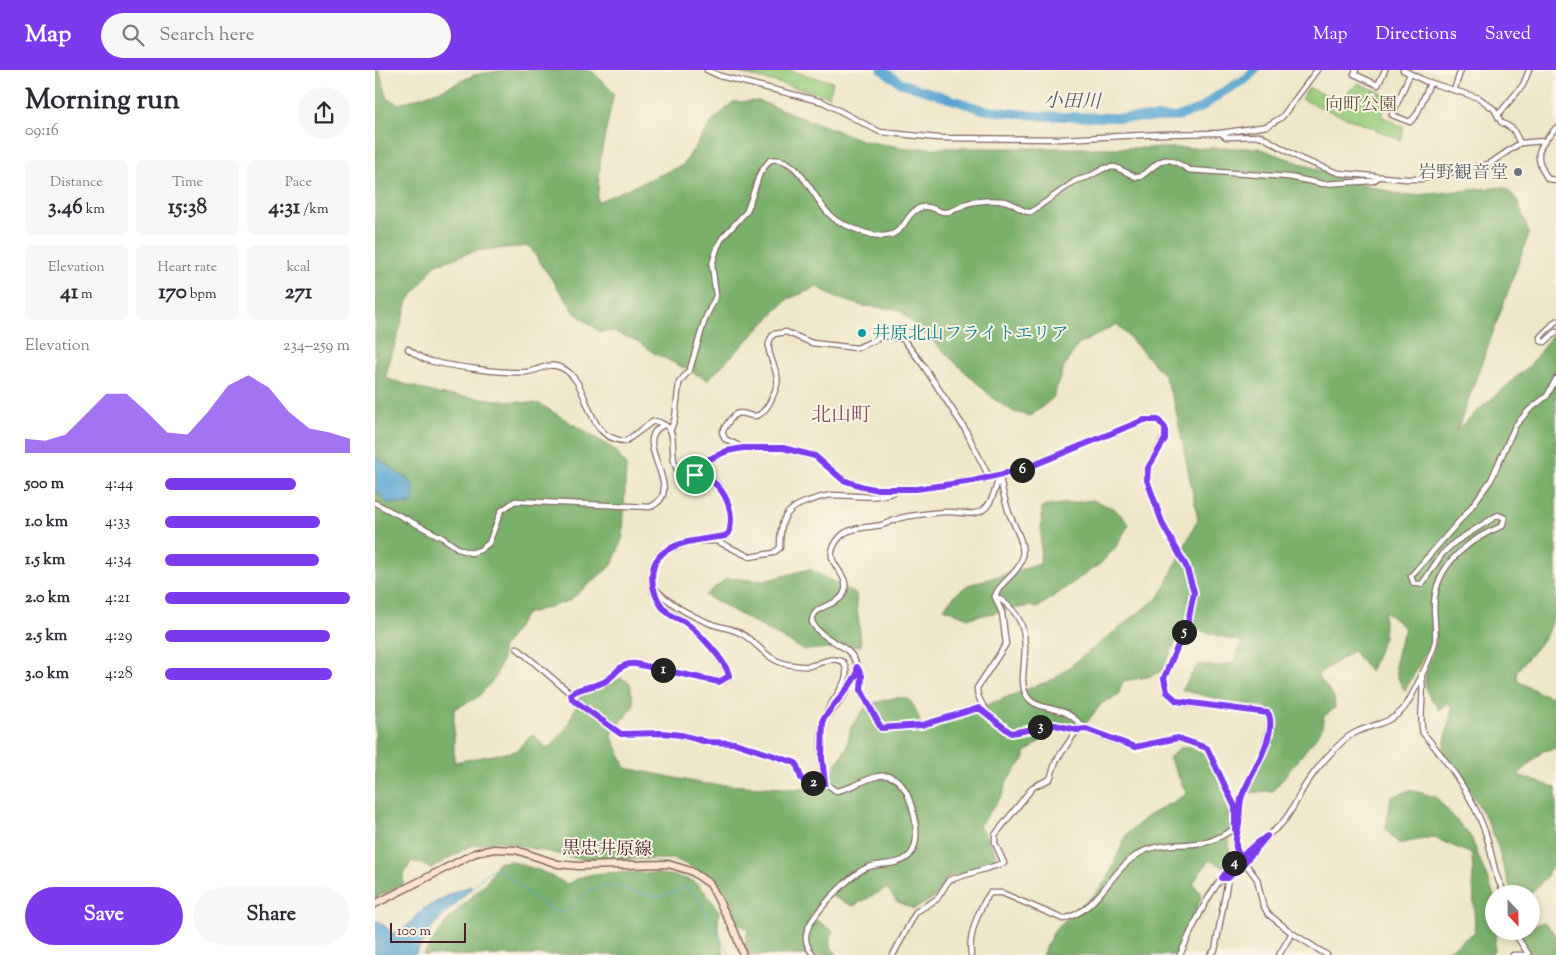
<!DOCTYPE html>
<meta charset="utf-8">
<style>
:root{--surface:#fff;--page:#f7f7f7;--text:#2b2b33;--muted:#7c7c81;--accent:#7c3aed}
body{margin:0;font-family:"Sorts Mill Goudy","Noto Serif JP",serif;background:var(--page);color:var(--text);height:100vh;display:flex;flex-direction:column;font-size:19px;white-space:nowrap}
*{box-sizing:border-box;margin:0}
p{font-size:16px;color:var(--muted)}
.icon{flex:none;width:28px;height:28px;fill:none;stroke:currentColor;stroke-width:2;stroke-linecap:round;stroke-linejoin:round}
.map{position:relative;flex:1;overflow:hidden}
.details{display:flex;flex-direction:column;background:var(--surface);width:375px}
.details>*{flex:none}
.needle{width:32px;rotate:158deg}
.tools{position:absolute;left:1110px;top:815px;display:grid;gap:10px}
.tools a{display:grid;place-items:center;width:55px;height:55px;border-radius:50%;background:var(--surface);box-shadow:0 2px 8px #0003;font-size:25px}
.scale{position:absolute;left:15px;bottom:12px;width:76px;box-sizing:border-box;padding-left:5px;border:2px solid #4a1f2b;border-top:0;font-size:14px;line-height:18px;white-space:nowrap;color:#4a1f2b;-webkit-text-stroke:4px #fcf5e5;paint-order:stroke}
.pin{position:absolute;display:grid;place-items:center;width:42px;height:42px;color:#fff;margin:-21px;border:2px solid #fff;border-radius:50%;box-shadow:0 1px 5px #0007}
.km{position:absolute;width:25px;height:25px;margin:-12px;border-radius:50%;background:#222;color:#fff;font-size:14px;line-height:25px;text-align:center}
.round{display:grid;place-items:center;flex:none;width:52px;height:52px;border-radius:26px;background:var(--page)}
.headline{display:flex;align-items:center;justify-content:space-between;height:85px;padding:0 25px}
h1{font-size:28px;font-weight:800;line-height:38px}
.stats{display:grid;grid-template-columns:repeat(3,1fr);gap:8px;height:85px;padding:5px 25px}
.stats div{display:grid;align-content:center;border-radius:8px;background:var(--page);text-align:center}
.stats b{font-size:21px;font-weight:800}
.stats small{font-size:14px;font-weight:400}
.stats p{font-size:14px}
.chart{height:140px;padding:10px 25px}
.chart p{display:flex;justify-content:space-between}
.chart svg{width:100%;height:90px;margin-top:5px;fill:var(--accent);opacity:.7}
.button{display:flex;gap:10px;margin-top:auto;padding:10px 25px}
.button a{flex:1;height:58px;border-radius:30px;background:var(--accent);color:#fff;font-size:20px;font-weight:800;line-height:58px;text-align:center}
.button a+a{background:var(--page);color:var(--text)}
ul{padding:0 25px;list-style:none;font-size:16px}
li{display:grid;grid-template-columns:80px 60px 1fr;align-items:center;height:38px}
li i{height:12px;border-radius:6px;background:var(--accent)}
header{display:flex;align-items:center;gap:30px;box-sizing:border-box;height:70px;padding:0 25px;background:var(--accent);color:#fff}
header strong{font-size:24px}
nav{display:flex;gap:28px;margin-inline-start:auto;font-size:18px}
.search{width:350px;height:45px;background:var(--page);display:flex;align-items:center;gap:12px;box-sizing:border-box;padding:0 18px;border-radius:28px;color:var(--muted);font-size:19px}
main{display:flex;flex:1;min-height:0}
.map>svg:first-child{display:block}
</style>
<header>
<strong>Map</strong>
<div class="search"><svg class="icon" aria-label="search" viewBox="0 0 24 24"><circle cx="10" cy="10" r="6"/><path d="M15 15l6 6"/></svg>Search here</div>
<nav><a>Map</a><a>Directions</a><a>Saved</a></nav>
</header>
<main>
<section class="details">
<div class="headline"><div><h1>Morning run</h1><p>09:16</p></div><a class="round"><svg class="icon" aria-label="share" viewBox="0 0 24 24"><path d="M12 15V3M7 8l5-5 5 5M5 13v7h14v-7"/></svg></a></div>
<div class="stats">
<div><p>Distance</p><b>3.46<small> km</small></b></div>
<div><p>Time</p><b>15:38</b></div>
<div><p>Pace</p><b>4:31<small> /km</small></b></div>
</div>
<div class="stats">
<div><p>Elevation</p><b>41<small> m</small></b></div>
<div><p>Heart rate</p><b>170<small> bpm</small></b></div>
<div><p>kcal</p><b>271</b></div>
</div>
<div class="chart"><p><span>Elevation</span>234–259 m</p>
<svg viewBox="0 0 160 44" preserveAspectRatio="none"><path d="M0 44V37L10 38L20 35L30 25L40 15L50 15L60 24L70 34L80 35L90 24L100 11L110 6L120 12L130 24L140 32L150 34L160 37V44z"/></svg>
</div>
<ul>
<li><b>500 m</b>4:44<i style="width:71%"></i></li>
<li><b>1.0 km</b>4:33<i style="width:84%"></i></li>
<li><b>1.5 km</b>4:34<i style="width:83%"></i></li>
<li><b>2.0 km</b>4:21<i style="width:100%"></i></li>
<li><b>2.5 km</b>4:29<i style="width:89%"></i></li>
<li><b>3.0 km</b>4:28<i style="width:90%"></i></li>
</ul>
<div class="button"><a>Save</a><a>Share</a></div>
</section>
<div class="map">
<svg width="1181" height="885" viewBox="0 0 1181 885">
<rect width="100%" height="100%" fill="#fcf5e5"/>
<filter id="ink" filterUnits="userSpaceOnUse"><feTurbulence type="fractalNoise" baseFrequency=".02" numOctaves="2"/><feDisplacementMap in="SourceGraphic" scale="10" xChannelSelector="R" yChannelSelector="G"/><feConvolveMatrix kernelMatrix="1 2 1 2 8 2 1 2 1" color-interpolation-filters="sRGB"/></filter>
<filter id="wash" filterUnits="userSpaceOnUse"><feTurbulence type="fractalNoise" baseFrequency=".0096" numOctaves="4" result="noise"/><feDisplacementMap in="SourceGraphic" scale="20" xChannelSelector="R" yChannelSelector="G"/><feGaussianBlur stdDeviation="1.12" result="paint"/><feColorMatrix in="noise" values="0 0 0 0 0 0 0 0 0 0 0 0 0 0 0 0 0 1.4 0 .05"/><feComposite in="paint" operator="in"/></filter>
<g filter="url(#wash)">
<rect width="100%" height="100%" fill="#eee7c9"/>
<!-- green -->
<g fill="#98cc7d" stroke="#717654">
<polygon points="353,0 413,0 458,12 454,26"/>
<polygon points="983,13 1013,26 1006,46 1029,57 1026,70 926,29 934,18 964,31"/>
</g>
<!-- forest -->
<g fill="#7ab06c" stroke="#62684c" fill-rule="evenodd">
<path d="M0,0H4L13,29L24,34L69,19L99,5L130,0H212L219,3L239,23L226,84L222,132L308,95L336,53L358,32L384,31L489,71L532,78H883L961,106L1029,126L1129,117L1142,129L1154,164L1084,355L1079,362L1155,295L1181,260V540L1170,568L1141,602L1143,611L1163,622L1181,628V678L1168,681L1143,705L1181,718V796L1173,801V805L1156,824H1139C1128,806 1127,785 1119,766C1106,735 1087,708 1068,680L1077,639L1073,632L1064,640C1060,633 1053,626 1051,619C1046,599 1063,583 1061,563L1030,621C1014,597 1022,583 1030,558L1009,541V567L995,602L978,581L942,605L959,627L960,638L949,646L946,661L898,721L871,723L888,689L898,646L891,637L851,631L807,620L823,594L841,597L858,593L867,572L808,556L787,601L773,607L748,611L743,626L727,633L712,652L704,657L686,653L670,663L663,673L650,683V688L632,711L628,724L604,756L615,771L624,792L573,807L559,828L539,839L521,831L512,818L478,836L454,825L435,846L458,861L454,874L462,885H373L370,876L373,859L361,853L339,807L299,789H205L123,771L95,776L57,798L37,791L29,803L28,814L0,828V420L13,433L34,435L38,414L0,386ZM154,176L200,243L225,262L237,261L262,271L279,283L333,310L413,229L443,217L459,227L488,236L523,239L619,329L639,342L656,346L678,328L690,295L703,275L742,254L789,305L800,336L823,449L785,526L679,609L570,651L546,656C536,617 527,627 493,634L476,657L472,677L446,720L330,714L251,698L236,665L259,635L255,613L246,608L205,626L192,657L173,679L157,664L141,681L79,692V639L102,628L120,608L127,590V579L151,544L194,531L237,495L248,467L251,396L240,380L165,334L63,324L10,308L33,231L60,195L99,181Z"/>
<polygon points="717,430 740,439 754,454 741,477 725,494 662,538 654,536 593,548 569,538 580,525 593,515 665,494 667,437"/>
<path d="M434,499L481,524C481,542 486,558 486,576L429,580L330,525L352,508L389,511Z"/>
<polygon points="813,676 831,684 855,739 854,779 858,787 850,798 834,790 818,813 827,826 800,885 667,885 680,859 719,825 732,810 751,765 774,745 812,724 794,688 805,678"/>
<polygon points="1036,720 1061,727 1096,767 1119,826 1119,861 1121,861 1119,881 1113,885 1050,885 1076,879 1100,862 1097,784 1057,767 1024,774 1011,760 1016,727"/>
<path d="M135,791L166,801L192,814C199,811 207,806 214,805C236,800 294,802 315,810C327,814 337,832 344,841L343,856L349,885H48L72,851L114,809L122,793Z"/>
<polygon points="1169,852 1181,865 1181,885 1158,885 1141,863 1140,861 1156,861 1156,856"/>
</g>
<!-- water -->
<g fill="#58a5d1" stroke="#51627e">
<polygon points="0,386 38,414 40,421 37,434 13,433 0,420"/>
<polygon points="96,816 97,818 59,855 40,885 0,885 0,852 4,851 18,863 26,862 48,839 83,820"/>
</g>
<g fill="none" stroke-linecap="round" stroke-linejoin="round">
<!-- stream -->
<path stroke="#58a5d1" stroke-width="1" d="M96,818L114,801L123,798L171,837C203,852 199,824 219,818C246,810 264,829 288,826C297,824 304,818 313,817L324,830L355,885"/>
<!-- river -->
<polyline stroke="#58a5d1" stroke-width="9" points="507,0 526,13 609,40 665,46 761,48 802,47 826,38 846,23 872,8 880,0"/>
</g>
</g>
<g filter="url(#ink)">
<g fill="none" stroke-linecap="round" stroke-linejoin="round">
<defs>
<g id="minor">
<polyline points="332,0 345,6 448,32 505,62 563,68 686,69 788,64 846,63 892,56 907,47 942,0"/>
<polyline points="981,0 979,4 1003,15 1010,0"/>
<polyline points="1028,0 1050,11 1104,28 1119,39 1126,52 1138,59 1145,73"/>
<polyline points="1035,4 1017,45 1035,52 1042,44 1055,13"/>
<polyline points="1079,20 1086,0"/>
<polyline points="1123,45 1148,15 1154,0"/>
<path d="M1181,58C1163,78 1157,85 1173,109L1181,110"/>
<polyline points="846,63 851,67 886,66 926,89 963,103 1031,109 1046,109 1114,94 1145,73 1169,71"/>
<polyline points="1181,251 1165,267 1166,271 1170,272 1181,262"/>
<path d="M33,279C39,283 45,288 52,290C71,296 132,304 151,302C165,301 172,291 187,298C218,313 207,369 251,371L277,352C282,350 283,352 288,354C305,360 292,388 304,402C312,409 324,404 334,408C351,416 362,449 353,465L316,471L286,483L278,495L276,505L278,522L289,539L310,552L335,576L354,603L353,608L348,611H341L254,593C242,596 239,606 229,612C218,618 207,616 196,624"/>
<path d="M296,359L300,348L304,313L315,299L330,249L341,226L337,195L342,178L347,168L372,141L385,103L395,90C429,84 440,142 466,153C485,161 515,177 529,154C534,147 538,139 548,137C556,135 562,142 570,142C578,143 586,135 594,133C605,130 618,130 629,131C639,132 646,143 656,142L700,111L713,107L730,98L740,97L761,107H765C788,91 786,81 814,100L914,107L948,114L998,111L1004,107"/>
<path d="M368,378L350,369L347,362C350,357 356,347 361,344C367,341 374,346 380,346C391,345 399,324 402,315C406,299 384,279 399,264L411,262L437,273L482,278L509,266L528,269L548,295L590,359L614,407"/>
<polyline points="319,405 326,393 352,381 368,378 408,378 440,386 468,409 489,417 499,419 541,419 598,411 649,399 769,350 783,350 790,358 791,364 773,398 772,410 788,455 815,505 819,529 813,552 789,608 791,622 803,631 814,634 888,641 893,643 896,652 886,688 866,729 860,773 861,783"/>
<path d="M625,405C626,415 631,434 634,443C640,458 652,475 646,492C641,505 625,512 620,526C675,558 633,609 655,630C663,638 680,638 691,643C699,647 704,653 712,659C721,665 747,674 758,676C766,677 773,674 780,672C803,667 811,669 832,678L859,737L860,759H862"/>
<path d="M0,433L68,468L84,479L96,483L105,480L114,473L126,441L140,431L275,437C315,420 252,371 289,355"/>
<path d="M327,471H342L375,487L398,483L405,478C405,454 407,440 431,432C439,429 448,426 457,425C473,425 511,431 523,419"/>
<path d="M279,518C294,533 314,545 334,553C345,558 356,557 367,564C383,573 392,590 411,594C419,595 427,597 434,596C446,594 457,585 468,592C481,609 452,633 448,651C445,665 445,698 450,713L461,721C475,719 486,711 500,707C527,698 536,730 540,750C542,762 543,777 534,786C521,797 505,792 491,798C475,805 437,844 432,861C429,870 433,879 439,885"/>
<path d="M620,527L627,543L631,574L602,618C601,632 623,657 636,663L680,655L702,660"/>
<polyline points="142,578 196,624 197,629 247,664 287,663 306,665 332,672 360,673 421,693 426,708 430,712 450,713"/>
<polyline points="482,597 487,605 486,620 506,658 547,655 604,638 611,642"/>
<path d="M1046,604C1051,624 1043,644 1048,663C1073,692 1096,724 1109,759C1118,781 1117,805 1131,824"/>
<path d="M450,646C461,641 481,609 482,597C477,572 447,573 437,552C438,532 466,538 470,520C474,504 451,494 458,478C461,470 468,462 477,460C486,457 497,457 507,455C513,453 519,450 525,448C539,445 556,443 570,442C582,441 598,447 608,440C618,433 620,417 625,406"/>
<polyline points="867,789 882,809 888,835 893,844 917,863 952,885"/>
<polyline points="851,808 870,792 891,769"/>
<polyline points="1138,861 1154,885"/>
<polyline points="518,885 541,842 562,829 574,810 629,793 620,773 620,765 658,717 675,709 681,691 702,660 711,659"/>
<path d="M596,885C593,866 604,838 615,823H627L688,849C725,840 734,801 765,783C786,771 810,777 832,772C842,770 850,763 860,759"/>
<path d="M805,885C823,846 837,813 869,783C881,772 896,765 907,753C918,741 923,726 931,714C941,699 955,683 968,671C987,653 1017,658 1032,634C1040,620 1057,586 1060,572C1062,557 1057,541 1060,526C1065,491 1097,468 1127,456L1130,448L1123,445L1080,472L1067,484L1047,514H1039L1036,506L1094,440L1116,410L1140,356L1154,340L1172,326L1181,309"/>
<polyline points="835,885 840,880 853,809"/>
<polyline points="904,885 917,863"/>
<polyline points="1138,885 1150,885"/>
</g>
<polyline id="secondary" points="0,834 100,783 119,779 141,780 183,794 203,796 293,794 316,801 335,814 360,862 368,885"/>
</defs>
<!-- minor casing -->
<use href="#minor" stroke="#836562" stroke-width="7"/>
<!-- secondary casing -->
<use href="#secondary" stroke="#836562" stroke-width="9"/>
<!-- minor -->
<use href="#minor" stroke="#fff" stroke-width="4.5"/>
<!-- secondary -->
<use href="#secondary" stroke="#fde4d1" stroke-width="6"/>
<defs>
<polyline id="minor-bridge" points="861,783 867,789"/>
</defs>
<!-- minor-bridge casing -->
<use href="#minor-bridge" stroke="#836562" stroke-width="7" stroke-linecap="butt"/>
<!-- minor-bridge -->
<use href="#minor-bridge" stroke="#fff" stroke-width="4.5"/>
</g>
</g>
<g fill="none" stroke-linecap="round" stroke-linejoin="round" filter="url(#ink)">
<defs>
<path id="route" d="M320,405C347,408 361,439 354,463L350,466C319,471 270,472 278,516C280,525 284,535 292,542C296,547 303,548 308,551C321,559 352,592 354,606L344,612L261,594C244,592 242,605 229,612C217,618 207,616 196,624L197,629L246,664L287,663L306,665L332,672L360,673L421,693L426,708L430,712L450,713L447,688L448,649L475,615L482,604V597L487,606L486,620L506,658L547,655L604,638L636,663L680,655L702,660L711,659L760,677L803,668L832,678L860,737V759H862C860,774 859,781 870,792L892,766C875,778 859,791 847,808H853L870,792C856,777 861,772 864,753C865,744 864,735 867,726C874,707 904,663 893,643L802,631L792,622L789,608L813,552L819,522L811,496L788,455L772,410L773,398L790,369V358L783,350H769L649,399L598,411L541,419H499L489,417L468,410L440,386L408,378H368L352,381L326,393L320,405"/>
</defs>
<!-- route casing -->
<use href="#route" stroke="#fff" stroke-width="10"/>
<!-- route -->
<use href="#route" stroke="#7c3aed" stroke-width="6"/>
</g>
<!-- markers -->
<circle fill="#6b7280" stroke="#fcf5e5" stroke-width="2" cx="1143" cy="102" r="5"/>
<circle fill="#0f9aa8" stroke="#fcf5e5" stroke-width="2" cx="487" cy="263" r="5"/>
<g text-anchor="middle" stroke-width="4" stroke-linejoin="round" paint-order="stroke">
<!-- park labels -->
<g font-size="18" fill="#615344" stroke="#fcf5e5">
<text x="986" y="40">向町公園</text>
</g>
<!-- worship labels -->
<g font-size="18" fill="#5b616d" stroke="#fcf5e5" text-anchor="end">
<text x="1133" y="108">岩野観音堂</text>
</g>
<!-- culture labels -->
<g font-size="18" fill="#0d838f" stroke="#fcf5e5" text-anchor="start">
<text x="497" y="269">井原北山フライトエリア</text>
</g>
<!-- street labels -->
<g font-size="18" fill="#4a1f2b" stroke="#fcf5e5">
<text transform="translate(232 778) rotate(1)" y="6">黒忠井原線</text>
</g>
<!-- water labels -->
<g font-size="19" font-style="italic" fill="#50556d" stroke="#fcf5e5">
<text transform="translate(697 30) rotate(1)" y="7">小田川</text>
</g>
<!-- quarter labels -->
<g font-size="20" fill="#814b60" stroke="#fcf5e5">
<text x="466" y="351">北山町</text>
</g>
</g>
</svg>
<div class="tools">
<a><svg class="needle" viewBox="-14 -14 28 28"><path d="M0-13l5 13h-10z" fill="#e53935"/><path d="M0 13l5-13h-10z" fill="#7c7c81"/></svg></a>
</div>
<div class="scale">100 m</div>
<div class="pin" style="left:320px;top:405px;background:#1e9e55"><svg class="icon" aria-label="arrive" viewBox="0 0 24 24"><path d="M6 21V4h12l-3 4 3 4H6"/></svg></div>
<b class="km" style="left:288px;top:600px">1</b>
<b class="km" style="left:438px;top:713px">2</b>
<b class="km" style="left:665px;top:657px">3</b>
<b class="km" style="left:859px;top:793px">4</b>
<b class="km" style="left:809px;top:562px">5</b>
<b class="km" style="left:647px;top:400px">6</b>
</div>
</main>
